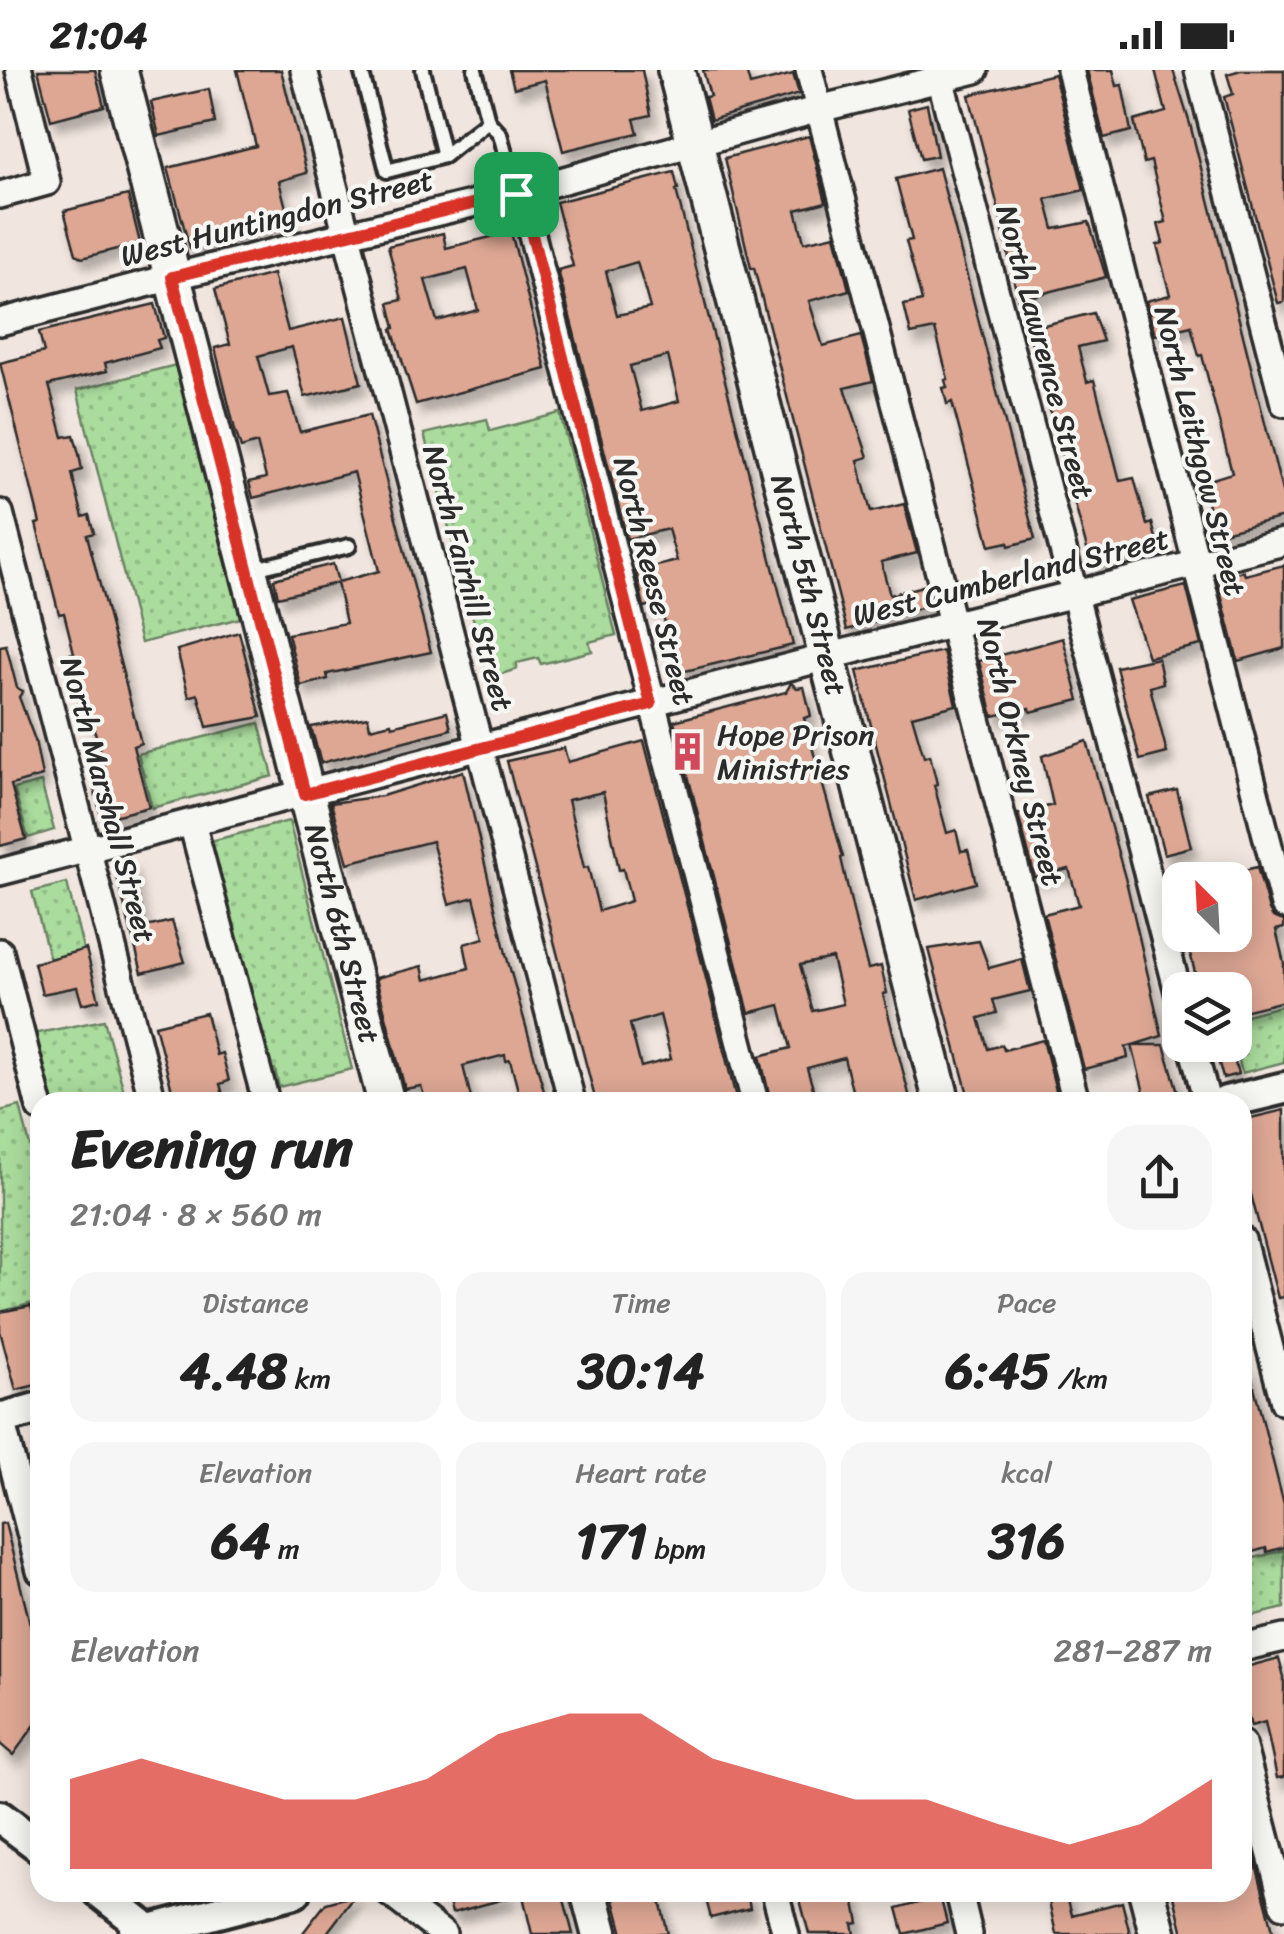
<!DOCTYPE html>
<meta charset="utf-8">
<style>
:root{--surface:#fff;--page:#f6f6f6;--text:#222;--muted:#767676;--accent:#d93025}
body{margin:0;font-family:Sriracha,sans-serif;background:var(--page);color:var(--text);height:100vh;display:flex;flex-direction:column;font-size:38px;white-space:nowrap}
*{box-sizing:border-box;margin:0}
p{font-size:32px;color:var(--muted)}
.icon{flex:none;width:55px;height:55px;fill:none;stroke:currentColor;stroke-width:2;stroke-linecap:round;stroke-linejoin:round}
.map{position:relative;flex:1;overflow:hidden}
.drawer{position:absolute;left:30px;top:1022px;width:1222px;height:810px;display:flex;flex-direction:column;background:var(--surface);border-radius:30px;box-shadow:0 5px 25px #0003}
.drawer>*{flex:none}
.needle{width:65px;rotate:336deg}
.buttons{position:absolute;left:1162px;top:792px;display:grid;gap:20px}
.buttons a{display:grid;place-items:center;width:90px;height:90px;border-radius:20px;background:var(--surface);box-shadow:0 5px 25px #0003;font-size:50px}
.pin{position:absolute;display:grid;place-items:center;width:85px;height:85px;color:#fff;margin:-42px;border-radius:20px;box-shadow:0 5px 15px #0006}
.round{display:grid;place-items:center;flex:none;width:105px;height:105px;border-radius:30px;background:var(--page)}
.headline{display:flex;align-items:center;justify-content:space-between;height:170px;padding:0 40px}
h1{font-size:55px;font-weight:700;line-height:75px}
.figures{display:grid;grid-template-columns:repeat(3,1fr);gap:15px;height:170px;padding:10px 40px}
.figures div{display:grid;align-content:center;border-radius:25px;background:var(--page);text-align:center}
.figures b{font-size:50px;font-weight:700}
.figures small{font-size:28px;font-weight:400}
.figures p{font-size:28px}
.chart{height:280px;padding:20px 40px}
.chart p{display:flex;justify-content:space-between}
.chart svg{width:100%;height:180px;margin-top:10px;fill:var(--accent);opacity:.7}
.status{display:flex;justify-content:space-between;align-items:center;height:70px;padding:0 50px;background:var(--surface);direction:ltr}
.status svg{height:28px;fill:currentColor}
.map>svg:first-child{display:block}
</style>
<div class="status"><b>21:04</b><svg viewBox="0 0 49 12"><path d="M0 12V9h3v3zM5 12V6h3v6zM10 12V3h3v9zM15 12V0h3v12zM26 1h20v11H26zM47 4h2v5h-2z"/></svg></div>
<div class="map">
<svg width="1284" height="1864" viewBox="0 0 1284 1864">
<defs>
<pattern id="grass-dots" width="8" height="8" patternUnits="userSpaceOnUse" patternTransform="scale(2.5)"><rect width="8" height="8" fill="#aadc9d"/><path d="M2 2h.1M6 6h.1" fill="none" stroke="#92bd87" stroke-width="1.8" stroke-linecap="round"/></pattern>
<filter id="shadow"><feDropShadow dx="6" dy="10" stdDeviation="5" flood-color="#0004"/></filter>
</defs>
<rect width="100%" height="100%" fill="#f1e6df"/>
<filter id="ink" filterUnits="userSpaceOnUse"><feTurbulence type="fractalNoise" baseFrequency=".01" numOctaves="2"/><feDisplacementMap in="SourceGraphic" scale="20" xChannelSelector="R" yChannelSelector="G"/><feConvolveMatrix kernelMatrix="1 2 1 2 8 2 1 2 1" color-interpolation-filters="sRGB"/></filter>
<g filter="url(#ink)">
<!-- grass -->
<g fill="url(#grass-dots)" stroke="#6a8464" stroke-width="2.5">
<polygon points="176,295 240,548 141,573 77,320"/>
<polygon points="560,343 616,565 589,572 592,581 541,594 538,588 517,593 517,599 489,608 424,364 487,349 490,361"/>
<polygon points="259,653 273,706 152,738 138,684"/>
<polygon points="41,712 54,760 28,768 14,719"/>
<polygon points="289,751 352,999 279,1017 275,999 266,1000 207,772"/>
<polygon points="67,813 84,882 50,890 32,822"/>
<polygon points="1284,935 1284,992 1242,1003 1235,975 1235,948"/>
<polygon points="104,950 127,1032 46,1032 28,965"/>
<polygon points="20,1036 40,1116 40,1231 0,1242 0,1041"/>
<polygon points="1284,1480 1284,1538 1243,1548 1243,1491"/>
</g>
<!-- building -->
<g fill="#dda794" stroke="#2b2b2b" stroke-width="2.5" fill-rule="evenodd" filter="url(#shadow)">
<polygon points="38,0 95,0 104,36 51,50"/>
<polygon points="237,0 281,0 307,103 279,111 290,153 190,179 168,98 256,76"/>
<polygon points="509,0 642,0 651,45 634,49 638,63 563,81 545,10 514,18"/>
<polygon points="703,0 746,0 750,15 793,4 799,24 711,50 705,27 710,26"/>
<polygon points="1087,0 1113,0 1117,16 1122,15 1131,61 1104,68"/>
<polygon points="1155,0 1173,0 1190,54 1284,429 1284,447 1215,464 1202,412 1232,403 1202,285 1199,286 1191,256 1155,265 1146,231 1170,225 1157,175 1163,173 1158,154 1166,152 1151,91 1144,93 1134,51 1166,42"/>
<polygon points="1241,0 1284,0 1284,232 1278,233 1224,27 1233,24 1227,4"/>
<polygon points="1054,4 1084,120 1046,129 1054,159 1089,152 1106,207 1018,230 999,141 969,25"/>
<polygon points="209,19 215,53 159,66 151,32"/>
<polygon points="927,34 937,86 921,89 908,39"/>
<polygon points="809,66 826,132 796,140 804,172 835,165 849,220 809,231 823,276 861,266 873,311 845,318 868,387 858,390 862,408 871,442 904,434 917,483 881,492 890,525 926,515 931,535 847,560 754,198 751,198 725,88"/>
<polygon points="939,98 1035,469 1009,476 1008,472 990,476 952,332 947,334 943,318 947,317 945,310 948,309 935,259 911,264 904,235 922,231 906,171 912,170 896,109"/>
<path d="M674,102L678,119L676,120L793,575L677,603L660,533L644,537L636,501L677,491L668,459L627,469L558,200L573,196L556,132ZM637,192L650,238L617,245L606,201ZM668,286L679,331L642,341L630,296Z"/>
<polygon points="128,125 140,173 82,188 76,184 64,141"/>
<path d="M511,162L546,299L416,334L392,259L395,258L389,233L402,230L388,176L443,163L446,178ZM467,199L478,240L437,251L425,210Z"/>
<polygon points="273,204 288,261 345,247 361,313 305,327 292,277 258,286 269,326 288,323 300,362 369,345 431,582 327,604 328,609 301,616 288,564 346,553 337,513 278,527 274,509 333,494 338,512 379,501 354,402 253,428 249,412 266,408 257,373 241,378 235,360 215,278 230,274 215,219"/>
<polygon points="155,234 164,268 157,270 160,278 105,293 107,301 49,315 63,367 74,365 79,384 82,400 72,403 74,412 83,447 89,445 94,463 87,465 141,673 133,676 149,737 102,749 91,706 97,704 95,696 104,694 91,648 83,650 77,625 80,624 70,584 74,583 64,543 59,544 36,454 40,453 0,293 44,282 39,262"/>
<polygon points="1093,243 1103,271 1078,277 1087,312 1094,310 1120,411 1134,408 1147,455 1152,453 1159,480 1091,494 1028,259"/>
<polygon points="1284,495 1284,578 1238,591 1217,508 1243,501 1245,505"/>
<polygon points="1186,516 1201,575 1148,587 1129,530"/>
<polygon points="239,562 261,647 207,657 198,624 189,627 177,580"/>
<polygon points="1063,568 1079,630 1031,642 1030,638 993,646 979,591"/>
<polygon points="6,575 17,618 23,621 19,627 35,670 42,706 11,715 26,769 0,776 0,576"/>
<polygon points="943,581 956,635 912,646 924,687 930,685 937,714 934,715 947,763 956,760 961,781 968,780 976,813 916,830 857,601"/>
<polygon points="1158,588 1163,613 1150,617 1167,683 1140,690 1116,597"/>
<path d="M791,613L797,618L804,617L811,646L804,648L843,787L841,788L856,854L868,899L881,896L887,923L883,924L911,1032H855L844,988L807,998L817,1032H771L760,986L791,978L780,935L749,943L674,651L786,622ZM832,888L843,934L813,941L800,895Z"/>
<polygon points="447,642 451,659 321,693 311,657 368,647 370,658 391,653 392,656"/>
<path d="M644,671L709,920L737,1032H596L507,691L564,678L568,692ZM603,722L619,800L623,799L631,831L599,841L588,797L584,798L568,730ZM660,945L671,989L641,997L630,954Z"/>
<polygon points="1087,671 1127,815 1162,966 1133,975 1164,975 1178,1022 1146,1031 1132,975 1126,977 1128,988 1084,999 1044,844 1079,835 1069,799 1035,807 1018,744 1053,735 1042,686"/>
<polygon points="463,701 507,888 547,1032 521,1032 510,990 506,991 505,985 463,996 472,1032 426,1032 421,1016 405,1019 376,908 422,896 425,910 469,898 464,874 484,868 474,827 449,834 432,771 348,793 331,733 382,726"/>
<polygon points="1177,720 1191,777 1164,784 1149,727"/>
<polygon points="130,791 146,857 172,851 185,892 142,903 131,861 140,859 131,861 114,795"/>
<polygon points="1257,797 1269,840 1273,847 1284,851 1284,858 1276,860 1284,893 1284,931 1235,943 1235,920 1199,920 1186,865 1235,865 1235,814 1242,812 1240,801"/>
<polygon points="979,871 989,898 1022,889 1030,921 993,930 997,943 979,948 988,979 1002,975 1004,980 1043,970 1059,1032 970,1032 929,879"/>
<polygon points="86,879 99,930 82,934 77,917 42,924 34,893"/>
<polygon points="206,943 216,985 222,983 229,1011 220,1014 225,1032 175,1032 155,955"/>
<polygon points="1214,975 1230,975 1238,1004 1223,1008"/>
<polygon points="1284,1040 1284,1227 1278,1228 1242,1090 1242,1050"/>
<polygon points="31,1236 35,1252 40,1250 40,1314 16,1320 0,1261 0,1242"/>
<polygon points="1249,1297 1284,1435 1284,1477 1267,1482 1266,1478 1253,1482 1242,1443 1242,1298"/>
<polygon points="5,1453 40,1594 40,1648 13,1685 0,1674 0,1454"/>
<polygon points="1279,1588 1284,1607 1284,1707 1277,1708 1265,1652 1251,1656 1242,1625 1242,1598"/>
<polygon points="1242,1763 1248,1763 1274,1864 1183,1864 1173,1822 1242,1822"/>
<polygon points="446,1822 507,1822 508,1828 452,1843"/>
<polygon points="522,1822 562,1822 573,1864 532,1864"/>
<polygon points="612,1822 658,1822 668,1864 623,1864"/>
<polygon points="704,1822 747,1822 750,1838 711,1848"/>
<polygon points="798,1822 853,1822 859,1853 853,1854 855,1864 809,1864"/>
<polygon points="1047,1822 1066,1822 1072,1845 1122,1832 1130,1864 1056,1864"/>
<polygon points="356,1825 326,1864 302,1864 326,1833"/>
<polygon points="940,1826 947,1853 904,1864 897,1838"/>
</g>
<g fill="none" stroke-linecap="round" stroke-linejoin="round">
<defs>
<g id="service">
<polyline points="361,0 387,101 444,86 423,0"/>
<polyline points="488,51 500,64 516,124"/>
<polyline points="444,86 488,51 475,0"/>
<polyline points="250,500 349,476"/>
</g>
<g id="minor">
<polyline points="304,0 572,1032"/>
<polyline points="809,0 1076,1032"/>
<polyline points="938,0 1180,929"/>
<polyline points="1070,0 1284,835"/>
<polyline points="1198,0 1284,333"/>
<polyline points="521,122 755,1032"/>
<polyline points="0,125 47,112 19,0"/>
<polyline points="0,252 192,202 521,122 819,39 975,0"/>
<polyline points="0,443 153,1032"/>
<polyline points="192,753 266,1032"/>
<polyline points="0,802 954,554 1284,472"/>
<polyline points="0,882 40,1038"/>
<polyline points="1192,975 1207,1032"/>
<polyline points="1242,1170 1284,1332"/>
<polyline points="0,1345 40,1501"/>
<polyline points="1242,1578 1284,1568"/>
<polyline points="1242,1674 1284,1835"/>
<polyline points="388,1822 443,1864"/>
<polyline points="775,1822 786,1864"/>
<polyline points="959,1822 969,1864"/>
</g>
<g id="tertiary">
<polyline points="1226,1032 1284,1018"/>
<polyline points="0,1349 40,1338"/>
<polyline points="0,1747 40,1777"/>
<polyline points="100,1822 153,1864"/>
<polyline points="135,1864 295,1822"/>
</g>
<g id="secondary">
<path id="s1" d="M119,0L386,1032"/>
<path id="s2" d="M676,0L942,1032"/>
<polyline points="589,1822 600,1864"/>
<polyline points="1147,1822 1158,1864"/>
</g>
</defs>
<!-- service casing -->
<use href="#service" stroke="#2b2b2b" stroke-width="20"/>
<!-- minor casing -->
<use href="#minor" stroke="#2b2b2b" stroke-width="32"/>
<!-- tertiary casing -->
<use href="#tertiary" stroke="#2b2b2b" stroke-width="38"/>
<!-- secondary casing -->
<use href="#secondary" stroke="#2b2b2b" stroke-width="42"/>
<!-- service -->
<use href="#service" stroke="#f6f6f2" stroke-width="12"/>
<!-- minor -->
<use href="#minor" stroke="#f6f6f2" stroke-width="25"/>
<!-- tertiary -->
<use href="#tertiary" stroke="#f6f6f2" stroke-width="30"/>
<!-- secondary -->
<use href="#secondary" stroke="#f6f6f2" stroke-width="35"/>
</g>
</g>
<g fill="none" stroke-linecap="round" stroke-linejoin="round" filter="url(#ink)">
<defs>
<polygon id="route" points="521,122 651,634 305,724 172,207"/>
</defs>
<!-- route casing -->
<use href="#route" stroke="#fff" stroke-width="20"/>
<!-- route -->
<use href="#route" stroke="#d93025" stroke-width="12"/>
</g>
<!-- icons -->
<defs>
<symbol id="building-bare" viewBox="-9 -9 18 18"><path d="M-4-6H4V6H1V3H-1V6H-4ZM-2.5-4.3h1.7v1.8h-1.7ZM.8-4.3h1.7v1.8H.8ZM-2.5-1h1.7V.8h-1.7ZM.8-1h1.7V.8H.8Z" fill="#d1495b" stroke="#f6f6f2" stroke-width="2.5" paint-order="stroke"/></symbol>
</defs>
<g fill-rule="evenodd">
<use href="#building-bare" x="660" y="654" width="55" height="55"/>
</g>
<g text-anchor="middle" stroke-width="8" stroke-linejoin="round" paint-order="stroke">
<!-- street labels -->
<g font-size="30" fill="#2b2b2b" stroke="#f6f6f2">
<text transform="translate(277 148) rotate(-14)" y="10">West Huntingdon Street</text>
<text transform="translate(1045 282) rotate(75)" y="10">North Lawrence Street</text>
<text transform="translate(1200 381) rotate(76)" y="10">North Leithgow Street</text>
<text transform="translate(1011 507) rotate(-14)" y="10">West Cumberland Street</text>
<text transform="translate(468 508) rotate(75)" y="10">North Fairhill Street</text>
<text transform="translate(654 511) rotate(76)" y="10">North Reese Street</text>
<text dy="10" stroke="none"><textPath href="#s2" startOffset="532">North 5th Street</textPath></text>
<text transform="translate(1020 682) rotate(76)" y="10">North Orkney Street</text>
<text transform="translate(108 730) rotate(75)" y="10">North Marshall Street</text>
<text dy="10" stroke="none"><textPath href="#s1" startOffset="892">North 6th Street</textPath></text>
</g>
<!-- poi labels -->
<g font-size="30" fill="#2b2b2b" stroke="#f6f6f2" text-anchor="start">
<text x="717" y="675">Hope Prison<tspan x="717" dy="34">Ministries</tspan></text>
</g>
</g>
</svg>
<div class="buttons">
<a><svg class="needle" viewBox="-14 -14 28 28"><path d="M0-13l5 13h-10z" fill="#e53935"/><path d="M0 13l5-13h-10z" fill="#767676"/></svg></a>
<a><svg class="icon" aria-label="layers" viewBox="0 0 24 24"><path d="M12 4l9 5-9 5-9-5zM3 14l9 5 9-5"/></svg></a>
</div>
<div class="pin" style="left:516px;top:124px;background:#1e9e55"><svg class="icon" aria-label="arrive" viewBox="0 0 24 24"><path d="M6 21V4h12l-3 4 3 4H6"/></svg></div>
<section class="drawer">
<div class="headline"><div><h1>Evening run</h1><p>21:04 · 8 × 560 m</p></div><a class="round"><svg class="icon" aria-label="share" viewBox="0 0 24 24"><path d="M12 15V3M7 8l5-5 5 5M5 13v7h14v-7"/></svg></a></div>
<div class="figures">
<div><p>Distance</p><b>4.48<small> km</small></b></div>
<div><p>Time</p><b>30:14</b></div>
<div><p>Pace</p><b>6:45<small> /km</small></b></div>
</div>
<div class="figures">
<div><p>Elevation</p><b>64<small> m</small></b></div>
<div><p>Heart rate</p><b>171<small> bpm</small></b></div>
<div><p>kcal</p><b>316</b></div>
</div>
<div class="chart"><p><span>Elevation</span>281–287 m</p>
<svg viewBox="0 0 160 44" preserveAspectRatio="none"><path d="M0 44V22L10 17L20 22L30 27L40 27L50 22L60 11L70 6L80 6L90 17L100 22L110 27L120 27L130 33L140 38L150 33L160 22V44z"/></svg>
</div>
</section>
</div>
